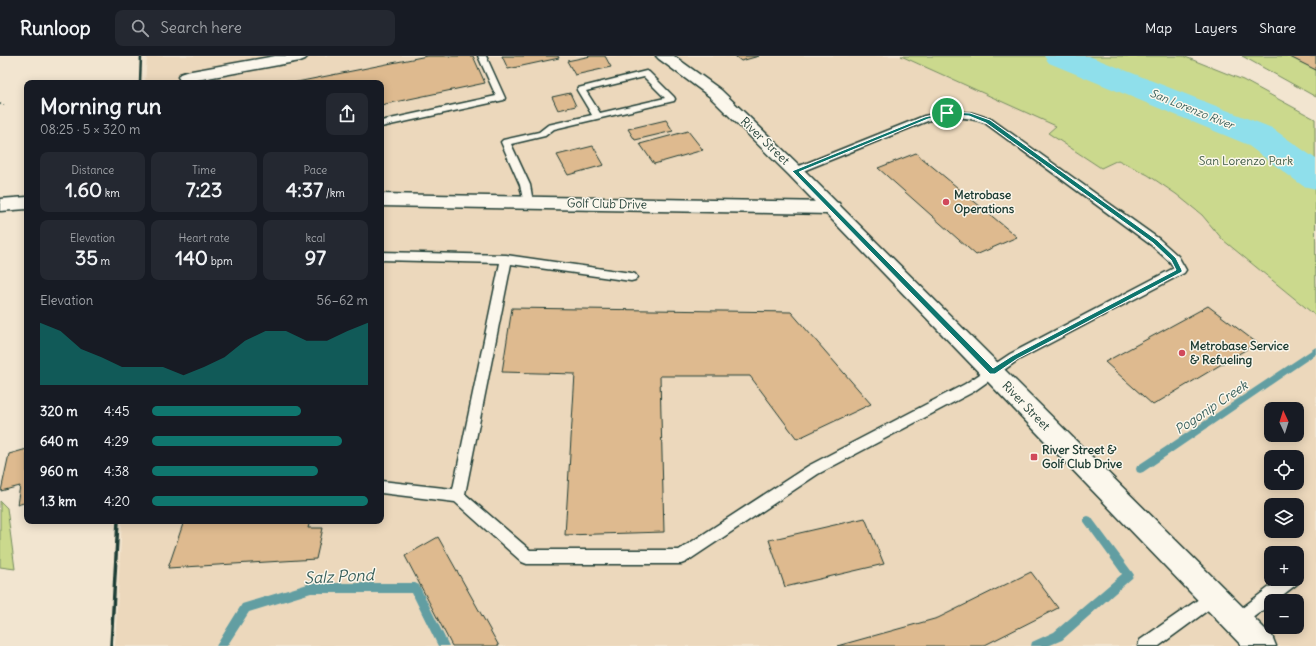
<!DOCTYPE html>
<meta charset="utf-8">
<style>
:root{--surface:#171b24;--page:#242831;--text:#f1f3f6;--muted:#9ea1a6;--line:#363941;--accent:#0f766e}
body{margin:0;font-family:Delius,sans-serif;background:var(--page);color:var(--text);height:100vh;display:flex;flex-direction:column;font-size:15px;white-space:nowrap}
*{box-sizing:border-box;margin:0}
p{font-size:13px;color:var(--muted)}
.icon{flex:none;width:22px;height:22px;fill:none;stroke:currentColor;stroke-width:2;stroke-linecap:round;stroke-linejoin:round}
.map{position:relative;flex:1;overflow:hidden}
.sheet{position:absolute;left:24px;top:24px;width:360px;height:444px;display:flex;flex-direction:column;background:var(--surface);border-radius:8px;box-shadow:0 2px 10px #0003}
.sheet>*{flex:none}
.needle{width:26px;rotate:356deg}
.fabs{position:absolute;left:1264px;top:346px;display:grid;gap:8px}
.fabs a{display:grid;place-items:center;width:40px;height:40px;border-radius:8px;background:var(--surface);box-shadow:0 2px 10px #0003;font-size:20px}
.pin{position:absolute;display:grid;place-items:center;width:34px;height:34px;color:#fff;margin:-17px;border:2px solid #fff;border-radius:50%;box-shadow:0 1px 4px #0007}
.round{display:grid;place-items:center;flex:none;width:42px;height:42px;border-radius:8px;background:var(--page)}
.head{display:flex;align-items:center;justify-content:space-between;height:68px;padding:0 16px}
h1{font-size:22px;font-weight:800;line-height:30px}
.stats{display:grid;grid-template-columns:repeat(3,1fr);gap:6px;height:68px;padding:4px 16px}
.stats div{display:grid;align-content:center;border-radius:8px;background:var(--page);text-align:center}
.stats b{font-size:20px;font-weight:800}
.stats small{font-size:11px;font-weight:400}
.stats p{font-size:11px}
.chart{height:112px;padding:8px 16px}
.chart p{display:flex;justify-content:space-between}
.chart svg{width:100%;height:72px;margin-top:4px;fill:var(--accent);opacity:.7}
ul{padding:0 16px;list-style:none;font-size:13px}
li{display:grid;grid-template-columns:64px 48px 1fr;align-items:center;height:30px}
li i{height:10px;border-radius:5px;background:var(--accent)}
header{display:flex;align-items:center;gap:24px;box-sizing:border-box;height:56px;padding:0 20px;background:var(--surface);border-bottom:1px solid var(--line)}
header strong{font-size:19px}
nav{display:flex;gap:22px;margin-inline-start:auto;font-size:14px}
.search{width:280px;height:36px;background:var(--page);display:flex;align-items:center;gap:10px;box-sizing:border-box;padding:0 14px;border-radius:8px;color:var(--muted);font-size:15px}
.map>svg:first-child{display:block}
</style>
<header>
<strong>Runloop</strong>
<div class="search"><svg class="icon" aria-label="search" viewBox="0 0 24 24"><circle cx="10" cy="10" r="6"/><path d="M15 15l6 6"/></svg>Search here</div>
<nav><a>Map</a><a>Layers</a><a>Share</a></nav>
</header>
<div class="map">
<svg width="1316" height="590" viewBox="0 0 1316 590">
<rect width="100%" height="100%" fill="#f2e5d0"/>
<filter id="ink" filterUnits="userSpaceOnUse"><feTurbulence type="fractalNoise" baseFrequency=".025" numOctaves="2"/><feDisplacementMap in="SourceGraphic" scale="8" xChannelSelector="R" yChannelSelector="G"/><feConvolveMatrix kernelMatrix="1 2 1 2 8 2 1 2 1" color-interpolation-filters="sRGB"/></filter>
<g filter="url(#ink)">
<!-- built -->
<path fill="#ecd8bc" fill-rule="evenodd" d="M147,0H901L1056,70L1048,77L1101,112L1118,104L1148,119L1177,138L1202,159L1223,184L1316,260V590H115L122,465H381V27H145ZM1271,353H1297V379H1271ZM1271,401H1297V427H1271ZM1271,449H1297V475H1271ZM1271,497H1297V523H1271ZM1271,545H1297V571H1271Z"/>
<!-- green -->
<g fill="#cbd98d" stroke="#758b60">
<polygon points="901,0 1183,0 1243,24 1315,63 1316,260 1223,184 1202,159 1176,138 1148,119 1118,104 1101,112 1048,77 1056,70"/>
<polygon points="1242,0 1316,0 1316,41 1244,1"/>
<polygon points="0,445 7,452 15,513 0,511"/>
</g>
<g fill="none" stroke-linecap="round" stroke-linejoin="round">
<!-- stream -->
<g fill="#629ea2" fill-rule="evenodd">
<polygon points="1316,291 1316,298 1143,416 1140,417 1137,416 1136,413 1137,410"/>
<polygon points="1088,460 1091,461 1132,516 1134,519 1132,522 1062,584 1048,590 1031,590 1032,586 1054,576 1122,518 1085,467 1083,464 1085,461"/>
<polygon points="311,527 415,527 419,529 449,590 438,590 412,537 311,537 249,556 227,590 216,590 242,548"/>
</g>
<!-- river -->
<polygon fill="#8fdfeb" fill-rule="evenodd" points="1044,0 1089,0 1272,72 1316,103 1316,133 1303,130 1246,88 1049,7"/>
</g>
<!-- building -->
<g fill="#deba8f" stroke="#1f3d34">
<polygon points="427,0 473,0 485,27 381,49 381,27 292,27"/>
<polygon points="502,0 558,0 559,2 508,13"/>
<polygon points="591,0 605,0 611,11 575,19 567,5"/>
<polygon points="735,0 759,0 741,5"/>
<polygon points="1288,0 1316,0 1316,14"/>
<polygon points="570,37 576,50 558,54 552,41"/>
<polygon points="666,64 673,75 635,84 628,73"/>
<polygon points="688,75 703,94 654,108 640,88"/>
<polygon points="593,90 604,109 568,119 557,99"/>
<polygon points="916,97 1017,181 976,199 878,112"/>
<polygon points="1208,250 1257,287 1153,349 1105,306"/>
<polygon points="512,252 791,256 871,348 797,383 750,320 660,320 664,476 565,479 575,318 502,316"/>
<polygon points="27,393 27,446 17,449 20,430 1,435 9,398"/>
<polygon points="865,462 884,508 785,531 769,484"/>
<polygon points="184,465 310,465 308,472 323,472 316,503 168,512"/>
<polygon points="438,481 499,590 452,590 405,500"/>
<polygon points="1031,516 1058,552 983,590 837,590 938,562"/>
</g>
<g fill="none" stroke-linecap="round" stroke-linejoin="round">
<defs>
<g id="service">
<polygon points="478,0 486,0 505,42 504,44 381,71 381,65 496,40"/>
<path d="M646,15L649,16L674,41L675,43L674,45L554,73L545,80L511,88L530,129L533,146L532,148H524L520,129L501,86L503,84L539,76L548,69L592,59L577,34L578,32ZM644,21L665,42L600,57L586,35Z"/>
<path d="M951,55L972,57L991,63L1159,183L1178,200L1186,214L1184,217L1018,304L973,336L818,418L686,506L681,508H527L522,506L455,446L381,437V425L453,433L500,207L381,204V196L506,199L631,217L635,218L637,221L635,224L631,225L511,208L465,438L530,494H679L808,410L965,328L1010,298L1174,212L1170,206L1151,189L985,67C966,60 949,60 930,64L798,117L795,118L790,115L792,113L924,60Z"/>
<polygon points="1297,518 1299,523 1297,528 1275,545 1271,545 1271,548 1243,569 1238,572 1233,569 1230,564 1233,559 1280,523 1297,523"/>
<polygon points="1214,533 1219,536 1222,541 1219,546 1159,590 1138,590 1140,584 1209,536"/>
</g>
<g id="minor">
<polygon points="275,0 308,0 305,3 300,5 186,26 180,24 178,21 180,18 186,16"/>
<polygon points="381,138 832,146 839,147 841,152 839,157 832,158 381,150"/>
<polygon points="27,141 27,153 0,155 0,143"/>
</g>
<polygon id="secondary" points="656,0 674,0 721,34 801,111 1272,580 1276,590 1242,590 789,119 709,40 659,3"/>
</defs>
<!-- service casing -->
<use href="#service" stroke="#1f3d34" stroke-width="3"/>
<!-- minor casing -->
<use href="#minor" stroke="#1f3d34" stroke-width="3"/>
<!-- secondary casing -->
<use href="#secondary" stroke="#1f3d34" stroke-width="3"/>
<!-- path -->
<polyline stroke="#1f3d34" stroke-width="2" stroke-dasharray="1 2.5" stroke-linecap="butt" points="0,48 4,49"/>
<!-- service -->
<use href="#service" fill="#fbf7ec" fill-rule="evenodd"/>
<!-- minor -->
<use href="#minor" fill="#fbf7ec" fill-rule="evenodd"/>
<!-- secondary -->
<use href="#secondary" fill="#fbf7ec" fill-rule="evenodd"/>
<!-- rail-far1 -->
<polyline stroke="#1f3d34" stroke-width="2.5" points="140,27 141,0"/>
<!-- rail -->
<polyline stroke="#1f3d34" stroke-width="3.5" points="111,590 118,465"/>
</g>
</g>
<!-- route -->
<path fill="#0f766e" stroke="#fff" fill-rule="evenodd" d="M947,56L970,57L990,64L1157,184L1176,202L1182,214V216L1017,303L995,318H990L792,115L925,61ZM947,59L969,60L986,67L1153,187L1171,204L1176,214L1012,300L993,312L799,116L928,63Z"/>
<!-- markers -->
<g fill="#d1495b" stroke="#fbf7ec" stroke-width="1.5">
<circle cx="946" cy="146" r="4"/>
<circle cx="1182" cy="297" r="4"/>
<rect x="1030" y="397" width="8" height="8" rx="2"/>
</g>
<g text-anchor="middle" stroke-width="3" stroke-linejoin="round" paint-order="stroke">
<!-- far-water labels -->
<g font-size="11" font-style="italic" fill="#355d59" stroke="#fbf7ec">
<text transform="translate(1192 53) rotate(22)" y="4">San Lorenzo River</text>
</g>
<!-- street labels -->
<g font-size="12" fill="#1f3d34" stroke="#fbf7ec">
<text transform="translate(765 85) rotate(44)" y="4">River Street</text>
<text transform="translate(607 148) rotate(1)" y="4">Golf Club Drive</text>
<text transform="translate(1026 350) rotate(46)" y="4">River Street</text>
</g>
<!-- park labels -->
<g font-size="12" fill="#415c46" stroke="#fbf7ec">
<text x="1246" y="109">San Lorenzo Park</text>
</g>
<!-- poi labels -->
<g font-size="12" font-weight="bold" fill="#1f3d34" stroke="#fbf7ec" text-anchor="start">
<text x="954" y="143">Metrobase<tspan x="954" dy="14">Operations</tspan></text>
<text x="1190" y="294">Metrobase Service<tspan x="1190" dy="14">&amp; Refueling</tspan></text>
<text x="1042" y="398">River Street &amp;<tspan x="1042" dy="14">Golf Club Drive</tspan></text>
</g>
<!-- water labels -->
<g font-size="13" font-style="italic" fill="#355d59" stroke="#fbf7ec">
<text transform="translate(1211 351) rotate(-34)" y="5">Pogonip Creek</text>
</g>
<!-- near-water labels -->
<g font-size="16" font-style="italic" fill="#355d59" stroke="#fbf7ec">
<text transform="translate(339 520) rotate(-3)" y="6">Salz Pond</text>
</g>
</g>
</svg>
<div class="fabs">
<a><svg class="needle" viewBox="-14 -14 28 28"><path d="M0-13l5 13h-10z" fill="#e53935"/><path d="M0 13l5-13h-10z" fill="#9ea1a6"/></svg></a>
<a><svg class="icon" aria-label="locate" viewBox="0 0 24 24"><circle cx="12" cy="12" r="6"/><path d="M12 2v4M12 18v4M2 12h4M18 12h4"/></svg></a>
<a><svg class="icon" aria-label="layers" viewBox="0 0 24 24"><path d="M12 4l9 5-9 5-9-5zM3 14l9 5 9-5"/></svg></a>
<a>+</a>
<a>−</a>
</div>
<div class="pin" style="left:947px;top:57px;background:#1e9e55"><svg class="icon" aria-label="arrive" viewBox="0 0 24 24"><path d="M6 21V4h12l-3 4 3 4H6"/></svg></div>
<section class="sheet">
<div class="head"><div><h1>Morning run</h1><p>08:25 · 5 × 320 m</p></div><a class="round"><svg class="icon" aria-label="share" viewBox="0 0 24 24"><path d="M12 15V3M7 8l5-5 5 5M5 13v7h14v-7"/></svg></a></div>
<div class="stats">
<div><p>Distance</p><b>1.60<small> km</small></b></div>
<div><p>Time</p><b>7:23</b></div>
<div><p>Pace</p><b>4:37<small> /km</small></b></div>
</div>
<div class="stats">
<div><p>Elevation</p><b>35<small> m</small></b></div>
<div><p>Heart rate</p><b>140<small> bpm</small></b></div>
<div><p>kcal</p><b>97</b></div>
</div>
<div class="chart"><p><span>Elevation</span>56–62 m</p>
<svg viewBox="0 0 160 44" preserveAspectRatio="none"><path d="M0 44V6L10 11L20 22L30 27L40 33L50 33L60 33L70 38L80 33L90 27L100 17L110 11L120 11L130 17L140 17L150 11L160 6V44z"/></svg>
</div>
<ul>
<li><b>320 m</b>4:45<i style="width:69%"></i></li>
<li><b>640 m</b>4:29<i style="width:88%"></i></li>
<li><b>960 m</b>4:38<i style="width:77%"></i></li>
<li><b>1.3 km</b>4:20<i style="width:100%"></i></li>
</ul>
</section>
</div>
